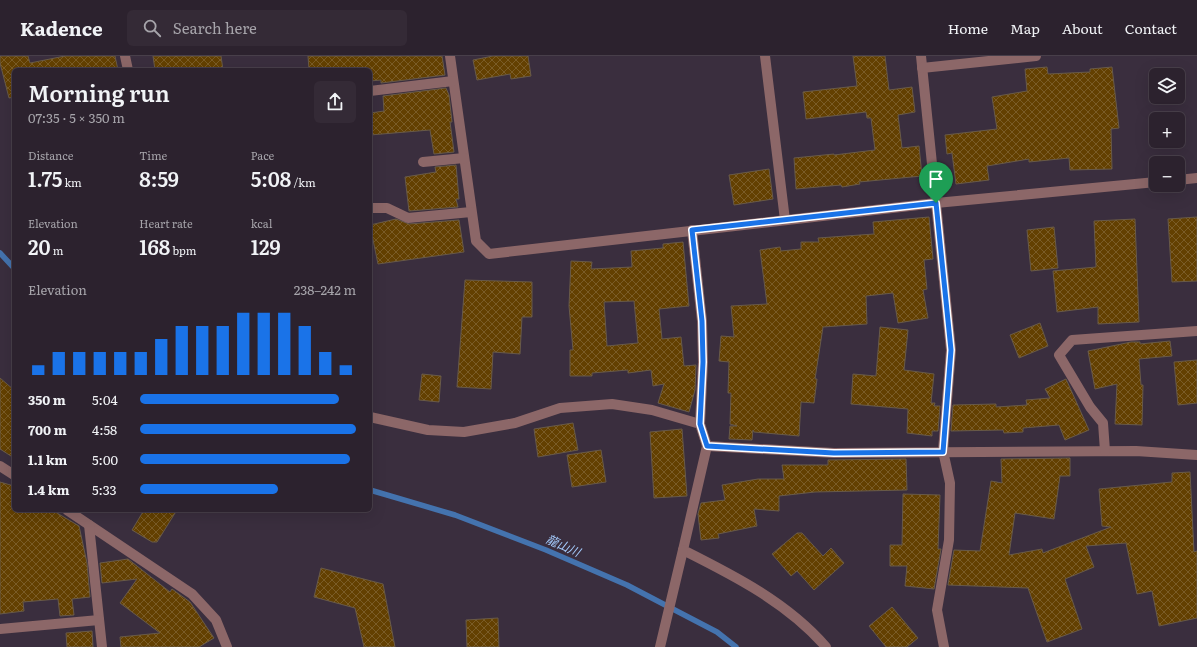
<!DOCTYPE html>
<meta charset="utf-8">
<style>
:root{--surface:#2c222e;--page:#342a36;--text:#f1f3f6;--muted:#a6a4aa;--line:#483f4a;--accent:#1a73e8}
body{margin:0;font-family:Literata,"Noto Sans JP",serif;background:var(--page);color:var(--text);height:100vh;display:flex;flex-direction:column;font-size:15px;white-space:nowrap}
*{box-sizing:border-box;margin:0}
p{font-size:13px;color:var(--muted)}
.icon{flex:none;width:22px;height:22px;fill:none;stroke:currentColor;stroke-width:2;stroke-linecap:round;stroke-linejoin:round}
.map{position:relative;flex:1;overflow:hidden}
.sheet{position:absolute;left:12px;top:12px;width:360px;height:444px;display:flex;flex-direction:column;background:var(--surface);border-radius:6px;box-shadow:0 4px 16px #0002,0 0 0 1px var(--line)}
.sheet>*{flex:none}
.controls{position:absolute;left:1149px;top:12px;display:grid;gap:8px}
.controls a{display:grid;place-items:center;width:36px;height:36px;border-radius:6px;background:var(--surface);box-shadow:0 4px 16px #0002,0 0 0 1px var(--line);font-size:20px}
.pin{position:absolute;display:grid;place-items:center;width:34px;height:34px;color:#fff;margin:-41px -17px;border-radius:50% 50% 50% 0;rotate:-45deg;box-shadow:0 0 4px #0007}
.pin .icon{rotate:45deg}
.round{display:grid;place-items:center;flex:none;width:42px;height:42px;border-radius:6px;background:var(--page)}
.summary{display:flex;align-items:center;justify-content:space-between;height:68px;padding:0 16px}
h1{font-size:22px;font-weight:600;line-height:30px}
.metrics{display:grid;grid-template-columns:repeat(3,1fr);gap:6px;height:68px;padding:4px 16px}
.metrics div{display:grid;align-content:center}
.metrics b{font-size:20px;font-weight:600}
.metrics small{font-size:11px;font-weight:400}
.metrics p{font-size:11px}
.chart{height:112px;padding:8px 16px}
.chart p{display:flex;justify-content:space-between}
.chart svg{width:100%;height:72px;margin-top:4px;stroke:var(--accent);stroke-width:6}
ul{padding:0 16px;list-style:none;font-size:13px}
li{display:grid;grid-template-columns:64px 48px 1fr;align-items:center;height:30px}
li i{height:10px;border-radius:5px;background:var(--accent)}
header{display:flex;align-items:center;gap:24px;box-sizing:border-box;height:56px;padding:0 20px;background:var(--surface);border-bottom:1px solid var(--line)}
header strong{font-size:19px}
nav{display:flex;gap:22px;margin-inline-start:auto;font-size:14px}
.search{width:280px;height:36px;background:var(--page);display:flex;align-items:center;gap:10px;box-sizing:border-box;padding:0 14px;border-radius:6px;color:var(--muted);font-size:15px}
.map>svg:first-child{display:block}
</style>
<header>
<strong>Kadence</strong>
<div class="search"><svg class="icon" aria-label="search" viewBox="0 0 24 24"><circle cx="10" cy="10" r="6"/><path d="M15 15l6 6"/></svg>Search here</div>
<nav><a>Home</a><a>Map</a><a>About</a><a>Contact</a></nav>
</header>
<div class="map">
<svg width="1197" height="591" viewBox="0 0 1197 591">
<defs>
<pattern id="building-cross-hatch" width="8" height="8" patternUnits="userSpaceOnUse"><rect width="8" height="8" fill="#634001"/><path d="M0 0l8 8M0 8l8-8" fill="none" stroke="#7a5c27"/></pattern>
</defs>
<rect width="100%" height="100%" fill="#3a2e3e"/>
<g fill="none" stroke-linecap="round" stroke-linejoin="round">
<!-- stream -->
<g stroke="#4473ae" stroke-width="5.5">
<polyline points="0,197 14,212"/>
<polyline points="370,434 455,459 546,494 627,529 669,551 717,576 736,591"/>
</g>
</g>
<!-- building -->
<g fill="url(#building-cross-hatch)" stroke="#685a49" fill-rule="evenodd">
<polygon points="0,0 28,0 30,7 65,0 115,0 118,14 14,14 14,41 9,42 0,7"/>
<polygon points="153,0 221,0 223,14 155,14"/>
<polygon points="308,0 442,0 445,19 381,27 381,24 370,25 370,14 309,14"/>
<polygon points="493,0 528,0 531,20 511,23 510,18 477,24 473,4"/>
<polygon points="853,0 885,0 889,34 912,31 915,56 898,59 902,92 919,90 922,120 859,126 860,128 842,131 841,129 796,133 794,102 834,98 834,99 875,94 871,62 867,62 866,56 806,63 803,36 857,30"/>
<polygon points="1047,11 1048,18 1090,16 1090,13 1112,11 1119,72 1111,73 1112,113 1070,114 1069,102 1029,106 1029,103 987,110 989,124 956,128 952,97 947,98 945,79 997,73 992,41 1027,35 1025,13"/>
<polygon points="446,32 449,39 452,66 450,66 454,96 434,98 430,74 370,79 370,57 384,55 383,40"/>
<polygon points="456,109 459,143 456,143 458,151 409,155 405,121 436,116 435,111"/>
<polygon points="769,113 773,143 734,149 729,119"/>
<polygon points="929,161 933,203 924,204 927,233 923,234 928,262 898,267 893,237 866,240 867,268 823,271 815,323 817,323 814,347 801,346 799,380 754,376 753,374 752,384 729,383 730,370 737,370 730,368 731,337 728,337 729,306 719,305 721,280 734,281 731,250 767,248 760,194 780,191 781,195 801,193 801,186 819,186 818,182 874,178 873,166"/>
<polygon points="1197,161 1197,225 1172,226 1168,163"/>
<polygon points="396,163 409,168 459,164 464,196 378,208 370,169"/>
<polygon points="1135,163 1139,266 1098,268 1098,251 1057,256 1053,215 1096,211 1094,165"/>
<polygon points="1054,171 1058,212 1031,215 1027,174"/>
<path d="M683,186L689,250L659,253L662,283L681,281L684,310L696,309L695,334L689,356L658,347L664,328L653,330L651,314L628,317V314L592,317V320H570V294H573L569,250L571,205L592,206L591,213L632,211L631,195L663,192V188ZM634,245L638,287L607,290L604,246Z"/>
<polygon points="465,224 532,226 532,261 522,261 520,298 493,296 491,333 457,331"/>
<polygon points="1040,267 1048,290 1019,302 1010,279"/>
<polygon points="880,271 908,274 904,314 934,318 931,347 935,347 934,350 940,350 938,375 932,375 932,380 907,377 908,353 851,348 853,318 876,320"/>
<polygon points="1170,285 1172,300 1139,303 1141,329 1143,329 1142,369 1115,368 1117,328 1095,333 1088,295 1131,286 1140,286 1140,288"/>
<polygon points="1197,304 1197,347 1178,349 1174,306"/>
<polygon points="422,318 441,320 439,346 419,344"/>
<polygon points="0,322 14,334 14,402 0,393"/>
<polygon points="1066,323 1089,374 1065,384 1059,369 1023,372 1023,376 1004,377 1003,374 951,375 953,349 996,348 996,351 1027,349 1026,344 1050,342 1045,333"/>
<polygon points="573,367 578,394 538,401 534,373"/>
<polygon points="682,373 687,440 654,442 650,376"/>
<polygon points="601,394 606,426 572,431 567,399"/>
<polygon points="1070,402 1070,420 1060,420 1054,463 1015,457 1009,499 1042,493 1043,497 1111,471 1102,470 1099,433 1172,426 1172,417 1190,416 1194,496 1197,495 1197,562 1159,570 1152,535 1137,538 1126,487 1086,490 1094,511 1065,523 1082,573 1047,586 1028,532 948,529 954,494 980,495 991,425 1002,427 1001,403"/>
<polygon points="906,403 907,434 815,436 779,440 779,455 754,453 757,470 718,478 719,482 701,484 698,458 701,447 725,444 722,429 758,423 784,423 782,409 828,409 828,404"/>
<polygon points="0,426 14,430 14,454 52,454 79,470 87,507 90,541 72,543 74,559 60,560 58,543 23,546 24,555 0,558"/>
<polygon points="903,438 940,439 938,493 941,493 934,533 905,530 907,510 890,510 890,489 902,489"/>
<polygon points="144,454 177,454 157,486 152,486 132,474"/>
<polygon points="797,477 802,477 823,500 831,492 844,507 814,534 797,515 791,520 772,498"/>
<polygon points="128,503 170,536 172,533 190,546 214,582 199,591 121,591 120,581 160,577 120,547 137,523 102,527 100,507"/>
<polygon points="321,512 383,528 395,591 364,591 355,552 314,541"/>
<polygon points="892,551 918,582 907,591 886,591 869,570"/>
<polygon points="498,562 499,591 467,591 466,564"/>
<polygon points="92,575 93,591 67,591 66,577"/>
</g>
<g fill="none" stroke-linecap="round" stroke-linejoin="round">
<!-- minor -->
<g stroke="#8c6768" stroke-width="10">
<polyline points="125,0 128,14"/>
<polyline points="450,0 476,185 489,198 936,147 1156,126"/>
<polyline points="765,0 785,164"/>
<polyline points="921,0 951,294 943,395 950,427 949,484 937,554 944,591"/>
<polyline points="922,12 1036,0"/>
<polyline points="370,35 453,25"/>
<polyline points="423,106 464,102"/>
<polyline points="1178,124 1197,122"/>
<polyline points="370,152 387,152 408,162 471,156"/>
<polyline points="692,174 702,265 703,306 700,368"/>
<polyline points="370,361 428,374 464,376 515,367 560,352 612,348 652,354 700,368 707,390 834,397 1136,395 1197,399"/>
<path d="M707,390L683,494C735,520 788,547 826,591"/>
<polyline points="1105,395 1103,367 1090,351 1059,299 1072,284 1197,275"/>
<polyline points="0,410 14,419"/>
<polyline points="67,454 192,538 216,564 227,591"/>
<polyline points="89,469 102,591"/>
<polyline points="0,573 99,564"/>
<polyline points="660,591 683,494"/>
</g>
</g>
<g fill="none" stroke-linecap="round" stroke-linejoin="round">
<defs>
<polygon id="route" points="936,147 951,294 943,396 834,397 707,390 700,368 703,306 702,265 692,174"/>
</defs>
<!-- route casing -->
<use href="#route" stroke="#fff" stroke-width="8"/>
<!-- route -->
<use href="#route" stroke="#1a73e8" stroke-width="5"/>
</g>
<g text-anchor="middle" stroke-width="3" stroke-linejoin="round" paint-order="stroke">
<!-- water labels -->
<g font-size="12" font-style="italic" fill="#a4cbfd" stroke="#3a2e3e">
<text transform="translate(563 490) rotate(24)" y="4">龍山川</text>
</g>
</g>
</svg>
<div class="controls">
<a><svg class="icon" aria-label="layers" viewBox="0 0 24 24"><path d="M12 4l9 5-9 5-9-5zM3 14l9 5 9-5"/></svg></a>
<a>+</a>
<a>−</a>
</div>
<div class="pin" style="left:936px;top:147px;background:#1e9e55"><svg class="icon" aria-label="arrive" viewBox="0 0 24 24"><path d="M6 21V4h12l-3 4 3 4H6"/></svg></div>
<section class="sheet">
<div class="summary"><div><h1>Morning run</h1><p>07:35 · 5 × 350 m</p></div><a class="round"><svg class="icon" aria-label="share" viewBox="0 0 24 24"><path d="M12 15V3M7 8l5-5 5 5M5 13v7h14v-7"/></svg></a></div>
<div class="metrics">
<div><p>Distance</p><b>1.75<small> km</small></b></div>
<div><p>Time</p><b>8:59</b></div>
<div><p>Pace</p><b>5:08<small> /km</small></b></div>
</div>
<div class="metrics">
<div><p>Elevation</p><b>20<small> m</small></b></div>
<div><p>Heart rate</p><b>168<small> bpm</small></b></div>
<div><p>kcal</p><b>129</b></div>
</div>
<div class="chart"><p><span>Elevation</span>238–242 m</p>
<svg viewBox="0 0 160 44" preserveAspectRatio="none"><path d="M5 44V38M15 44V30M25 44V30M35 44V30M45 44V30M55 44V30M65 44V22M75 44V14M85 44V14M95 44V14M105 44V6M115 44V6M125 44V6M135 44V14M145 44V30M155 44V38"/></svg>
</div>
<ul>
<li><b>350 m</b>5:04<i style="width:92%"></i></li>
<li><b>700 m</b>4:58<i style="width:100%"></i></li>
<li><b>1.1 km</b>5:00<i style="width:97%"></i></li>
<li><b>1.4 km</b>5:33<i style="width:64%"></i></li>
</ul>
</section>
</div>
